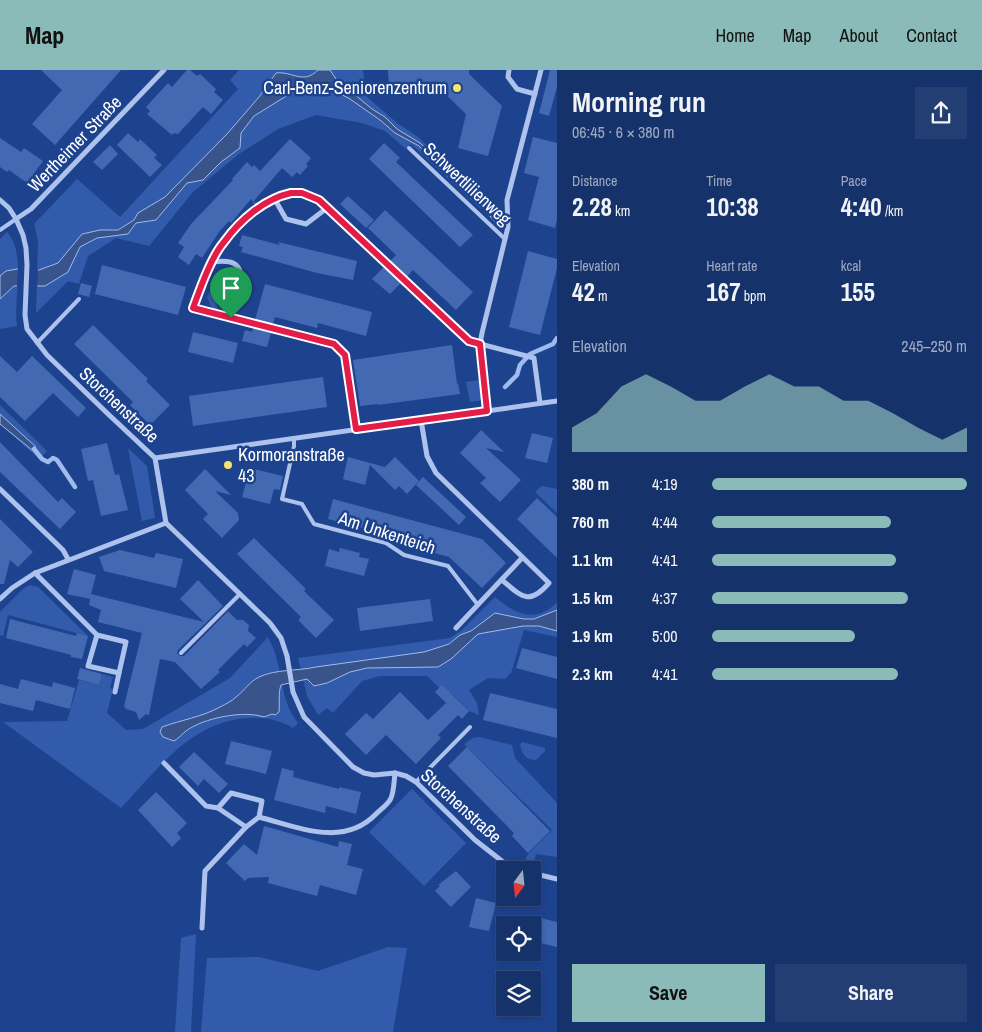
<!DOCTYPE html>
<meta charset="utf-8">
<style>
:root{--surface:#16326a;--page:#233e72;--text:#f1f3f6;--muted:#9eaac1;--line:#354d7e;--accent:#8bbbb9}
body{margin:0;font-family:"Archivo Narrow",sans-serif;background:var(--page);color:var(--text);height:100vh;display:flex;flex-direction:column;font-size:19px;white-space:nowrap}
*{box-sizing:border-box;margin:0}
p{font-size:16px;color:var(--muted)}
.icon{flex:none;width:28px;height:28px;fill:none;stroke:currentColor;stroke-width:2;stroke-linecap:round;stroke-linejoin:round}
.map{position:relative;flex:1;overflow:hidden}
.sheet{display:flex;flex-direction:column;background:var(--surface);width:425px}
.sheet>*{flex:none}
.needle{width:32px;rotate:195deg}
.buttons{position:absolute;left:496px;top:791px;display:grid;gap:10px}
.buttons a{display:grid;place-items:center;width:45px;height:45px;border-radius:0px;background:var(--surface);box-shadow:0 2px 8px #0003,0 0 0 1px var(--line);font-size:25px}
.pin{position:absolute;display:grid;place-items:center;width:42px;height:42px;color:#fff;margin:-51px -21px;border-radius:50% 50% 50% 0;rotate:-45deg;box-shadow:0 0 5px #0007}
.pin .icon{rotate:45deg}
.round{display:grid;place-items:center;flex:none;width:52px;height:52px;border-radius:0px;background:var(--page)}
.overview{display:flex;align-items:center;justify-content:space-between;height:85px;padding:0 15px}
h1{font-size:28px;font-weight:700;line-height:38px}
.stats{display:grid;grid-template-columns:repeat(3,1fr);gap:8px;height:85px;padding:5px 15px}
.stats div{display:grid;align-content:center}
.stats b{font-size:25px;font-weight:700}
.stats small{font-size:14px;font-weight:400}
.stats p{font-size:14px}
.chart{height:140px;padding:10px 15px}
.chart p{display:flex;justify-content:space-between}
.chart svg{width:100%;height:90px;margin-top:5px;fill:var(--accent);opacity:.7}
.action{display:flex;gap:10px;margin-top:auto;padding:10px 15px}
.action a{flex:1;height:58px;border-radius:0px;background:var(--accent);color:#111;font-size:20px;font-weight:700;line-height:58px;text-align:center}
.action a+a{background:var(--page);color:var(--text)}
ul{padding:0 15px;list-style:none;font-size:16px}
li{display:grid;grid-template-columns:80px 60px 1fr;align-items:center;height:38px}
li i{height:12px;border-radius:6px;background:var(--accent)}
header{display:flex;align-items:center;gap:30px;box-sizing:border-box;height:70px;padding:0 25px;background:var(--accent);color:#111}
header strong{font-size:24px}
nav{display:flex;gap:28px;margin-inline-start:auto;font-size:18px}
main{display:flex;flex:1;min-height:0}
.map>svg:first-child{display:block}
</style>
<header>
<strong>Map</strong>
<nav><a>Home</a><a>Map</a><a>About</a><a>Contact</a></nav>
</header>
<main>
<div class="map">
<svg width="557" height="962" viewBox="0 0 557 962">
<rect width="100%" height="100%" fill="#1e438e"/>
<!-- green -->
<g fill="#325bab">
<polygon points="239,0 363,0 367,27 397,53 418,67 486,133 481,139 411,74 406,79 385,61 362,53 316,45 278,59 239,84 193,122 149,176 116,168 88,186 79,214 68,211 36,243 38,171 34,154 77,109 120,147 238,19 230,10"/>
<path d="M7,162C27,184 13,228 17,256L0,259V169Z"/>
<polygon points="221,199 231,201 232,205 223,203 216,233 218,240 212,238 207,227 217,204"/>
<polygon points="480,310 484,330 470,332 466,312"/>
<polygon points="0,335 47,381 39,389 0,354"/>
<polygon points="128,378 147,396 155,448 142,451"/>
<polygon points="542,416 557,419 557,443 535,422"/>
<polygon points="30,515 38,517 88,566 8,545 3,566 0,565 0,542 24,518"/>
<path d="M495,527C514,543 536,555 557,532V567L524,560L511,603L505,609L488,608L469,620L477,633L479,645L469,641L453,625L448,626L427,606H380L362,611L333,643L327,638L318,645L307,626L298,588L450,568L462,560Z"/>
<path d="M268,567C271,573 274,579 276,586C283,610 282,633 298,653L293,658C280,650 265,647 249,648C191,651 158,699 121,738L3,652L67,651L79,610L99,615L102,604L113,607L110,618L113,619L107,643L126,660L143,659L230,608Z"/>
<polygon points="479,667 512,675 515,688 557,733 557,787 536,784 534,793 525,789 529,783 552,760 464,674 473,668"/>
<path d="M522,672L545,678V681L536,690C526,690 522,684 520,675Z"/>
<polygon points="412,719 466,773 424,816 369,762"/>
<polygon points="196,864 191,962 175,962 181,868"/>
<polygon points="388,877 407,878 393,962 201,962 207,888 259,887 318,901"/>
</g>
<!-- water -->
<g fill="#39538b" stroke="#a0bcee">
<path d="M318,0H330L336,9L372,39L385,47L397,59L420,73L485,135L486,139L483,137L419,76L395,63L380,50L350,29L339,23L324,18L310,16L296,20L254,46L241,63L240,78L221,92L203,110L187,113L156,150L136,153L128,164L97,168L80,177L68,202L45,216H14L0,229V206L6,201L17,199L39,200L58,193L82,164L100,160H118L134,150L138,143L165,127L227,64L259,27L276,3C293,1 303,15 318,0Z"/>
<polygon points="0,344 36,377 32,380 0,354"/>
<path d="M557,540V561L539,556H523L478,564L451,589L438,597L367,598L350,602L327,613L314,616L307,609L281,615C278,623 280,633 279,642L275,645L272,644L264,647C244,640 203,648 186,661C182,664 179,668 174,671L163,667L160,662L162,657C181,650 202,647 220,637C226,634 232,631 236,627C245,620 249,612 259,607C276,599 298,601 316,597L424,582L449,574L460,565L471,561L495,543L524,549H534Z"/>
</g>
<!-- pier -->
<polygon fill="#1e438e" points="18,197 38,198 37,219 17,218"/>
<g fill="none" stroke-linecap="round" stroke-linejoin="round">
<!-- stream -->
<g stroke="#a0bcee" stroke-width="4.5">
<polyline points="486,139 501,156"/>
<polyline points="505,317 517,305 520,295 530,284 553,274 557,268"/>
<polyline points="34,379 42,389 48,392 53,388 57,390 75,417"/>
</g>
</g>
<!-- building -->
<g fill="#4369b3">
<polygon points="41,0 121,0 55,75 32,54 62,20"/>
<polygon points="187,0 190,0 197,6 200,4 216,19 214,22 223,30 211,44 203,37 178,64 174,63 172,65 147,44 150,41 146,37 168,13 172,17"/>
<polygon points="388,0 469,0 469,4 502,36 488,86 458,78 466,44 438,17 389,18"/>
<polygon points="550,0 557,0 557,17 549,46 539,43"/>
<polygon points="128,63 138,72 140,69 157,85 154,88 162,95 150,107 117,75"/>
<polygon points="533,67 557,73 557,150 555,158 528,150 539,107 524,103"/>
<polygon points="0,68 21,82 24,78 43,91 27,113 9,100 7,102 0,97"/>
<polygon points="290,69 311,88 306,94 308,96 300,105 297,102 292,107 282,98 253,132 258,133 255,135 251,129 231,153 229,151 219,162 202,188 196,184 189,195 178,187 184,177 178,173 191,154 233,110 232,109 247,92 252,97 254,95 260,101"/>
<polygon points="384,73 400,88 396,92 473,165 460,177 369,89"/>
<polygon points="110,75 118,84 102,100 93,92"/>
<polygon points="348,126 374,150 366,158 340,134"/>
<polygon points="385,140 473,222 456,240 413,200 407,207 390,191 396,185 368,158"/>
<polygon points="242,165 280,175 278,172 357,191 353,210 317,203 241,182 243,177 239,176"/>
<polygon points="528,181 557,189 557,198 540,265 509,257"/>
<polygon points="102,195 186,217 178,245 95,224"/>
<polygon points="384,197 401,213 390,224 372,209"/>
<polygon points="81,213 92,216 89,227 78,224"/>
<polygon points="265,214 372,242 366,266 318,253 317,258 275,247 273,254 255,250"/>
<polygon points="93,255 148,309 146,311 170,335 150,355 130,335 133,332 74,274"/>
<polygon points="253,258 271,263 267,277 242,271 245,260 252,262"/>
<polygon points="193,262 238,273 233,293 188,282"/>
<polygon points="452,275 457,314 458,313 460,324 378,335 378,334 360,336 353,290"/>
<polygon points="0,286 17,302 32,286 86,338 78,347 53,323 25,351 0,327"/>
<polygon points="323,307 327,337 193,356 189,326"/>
<polygon points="481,360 504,382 486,378 521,410 500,432 480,413 486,408 460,383"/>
<polygon points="532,363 553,368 547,393 525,388"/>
<polygon points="0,372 58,432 62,428 76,442 60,459 0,402"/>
<polygon points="107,373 115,405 119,404 128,440 101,446 93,410 88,411 81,379"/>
<polygon points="348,387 385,397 395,387 419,411 407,424 399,416 395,420 370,395 365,415 343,409"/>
<polygon points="250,398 283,406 280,420 274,419 270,434 242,427"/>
<polygon points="205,399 231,425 215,421 238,443 239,450 222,468 203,449 208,444 185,420"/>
<polygon points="423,407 466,447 459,455 416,415"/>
<polygon points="537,428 557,447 557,488 517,449"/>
<polygon points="333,429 482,469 506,493 482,518 449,487 412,477 413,472 328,449"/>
<polygon points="0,449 33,482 18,497 10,490 4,514 0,514"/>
<polygon points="254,468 306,519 304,521 334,550 316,568 298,550 301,547 237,484"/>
<polygon points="340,478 360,483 359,487 369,489 364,506 325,496 329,479 339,482"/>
<polygon points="120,480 154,488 156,483 183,489 176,518 104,501 99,487"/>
<polygon points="74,499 96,505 91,524 204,552 180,529 198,510 223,536 178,580 177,583 180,586 184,586 228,541 237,550 243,550 249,555 248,561 256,568 247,577 244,574 218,600 220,602 201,619 175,592 160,589 149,645 146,644 139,650 136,642 126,639 124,636 142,563 98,552 101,540 89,535 91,525 90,529 67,524"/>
<polygon points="430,529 433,551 360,561 357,538"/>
<polygon points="10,549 76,566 77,563 88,566 82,589 71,587 71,585 6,568"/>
<polygon points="522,578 557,587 557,609 516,598"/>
<polygon points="80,598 102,604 99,615 77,609"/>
<polygon points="21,609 52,617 53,612 75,618 70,639 36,630 33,641 0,633 0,614 18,619"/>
<polygon points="442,615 469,641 462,649 458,645 438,665 441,668 416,694 386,665 366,685 345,664 366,643 373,649 400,622 428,650 446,633 435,622"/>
<polygon points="490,623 557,639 557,668 483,650"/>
<polygon points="231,671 272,681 266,704 225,694"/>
<polygon points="467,677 550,761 528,783 512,766 514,763 448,696"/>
<polygon points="194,682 228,714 219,723 204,709 198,716 179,697"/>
<polygon points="282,698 294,701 293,707 339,719 339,717 361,722 356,744 326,736 325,743 274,730"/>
<polygon points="156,722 187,753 177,763 181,768 172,777 138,740"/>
<polygon points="264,756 338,777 339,771 352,774 347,795 363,799 356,825 320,815 317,826 268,813 269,807 248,808 245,811 226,793 244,774 257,785"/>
<polygon points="456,801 471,817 451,837 435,821 440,816 438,815"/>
<polygon points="476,828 496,833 489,861 469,857"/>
<polygon points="532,846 557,852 557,877 532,871"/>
</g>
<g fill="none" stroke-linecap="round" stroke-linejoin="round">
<!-- service -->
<g stroke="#adc2ed" stroke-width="4">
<polyline points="409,78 505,169"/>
<polyline points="0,160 16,149"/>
<path d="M213,192C216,186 219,179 222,173C233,157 256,137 274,128"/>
<polyline points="37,273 79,229"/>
<polyline points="294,368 294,376 282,429 302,434 314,454 386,473 404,485 448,496 478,535"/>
<polyline points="181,583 240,524"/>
<polyline points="416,712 470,657"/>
</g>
<!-- minor -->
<g stroke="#adc2ed" stroke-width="5">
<polyline points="509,0 508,7 517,19 535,24"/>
<polyline points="0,130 9,138 16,149 23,165 26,178 27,195 25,245 27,259 47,285 107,343 155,388 166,453 270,553 281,568 287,586 293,622 304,647 353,697 364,703 374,705 395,703 406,706 416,712 475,770 507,795 522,800"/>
<path d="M327,138L306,154L286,149L274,128C290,121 303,122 319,130L469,271L534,288L540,333"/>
<polyline points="16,149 31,139 164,0"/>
<path d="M231,248C237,223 257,185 213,192L193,238L335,275L345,285L356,359"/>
<polyline points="487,341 480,274 482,263 508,157 507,130 541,0"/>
<path d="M421,350L427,386L436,403L549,513C529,536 522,527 502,510"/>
<polyline points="155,388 557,331"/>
<polyline points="0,419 63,480 68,489"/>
<polyline points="35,503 97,565 126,572 119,603 88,596 97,565"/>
<polyline points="0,529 12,518 35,503 166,453"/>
<polyline points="456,558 522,488"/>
<polyline points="115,622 119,603"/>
<polyline points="164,693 206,736 218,738"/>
<polygon points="231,723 262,731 259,747 246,757 218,738"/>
<path d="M259,747C298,757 343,778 376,744C380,740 387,735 390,730C394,724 394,711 395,703"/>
<polyline points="532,803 557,809"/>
<polyline points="202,858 205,801 246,757"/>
</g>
</g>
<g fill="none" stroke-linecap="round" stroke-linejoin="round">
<defs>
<path id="route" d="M291,123H302L319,130L469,271L480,274L487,341L356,359L345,285L334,274L193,238C200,219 211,187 224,172C240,150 264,129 291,123Z"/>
</defs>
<!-- route casing -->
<use href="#route" stroke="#fff" stroke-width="10"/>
<!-- route -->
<use href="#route" stroke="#e11d48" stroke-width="6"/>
</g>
<!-- markers -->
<g fill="#fbe26c" stroke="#1e438e" stroke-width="2">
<circle cx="457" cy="18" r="5"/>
<circle cx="228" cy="395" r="5"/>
</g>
<g text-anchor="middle" stroke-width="5" stroke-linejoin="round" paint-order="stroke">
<!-- poi labels -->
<g font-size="18" fill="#fff" stroke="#1e438e" text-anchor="end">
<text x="447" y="24">Carl-Benz-Seniorenzentrum</text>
<text x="238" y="391" text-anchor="start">Kormoranstraße<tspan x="238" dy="21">43</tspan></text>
</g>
<!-- street labels -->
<g font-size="18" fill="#fff" stroke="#1e438e">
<text transform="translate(75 74) rotate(-46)" y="6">Wertheimer Straße</text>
<text transform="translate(467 114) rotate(43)" y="6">Schwertlilienweg</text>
<text transform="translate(119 335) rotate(43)" y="6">Storchenstraße</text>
<text transform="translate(387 463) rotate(18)" y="6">Am Unkenteich</text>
<text transform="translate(461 736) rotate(42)" y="6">Storchenstraße</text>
</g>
</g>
</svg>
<div class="buttons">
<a><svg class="needle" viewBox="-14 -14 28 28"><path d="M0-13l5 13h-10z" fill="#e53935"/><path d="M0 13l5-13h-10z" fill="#9eaac1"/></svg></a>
<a><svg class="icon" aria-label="locate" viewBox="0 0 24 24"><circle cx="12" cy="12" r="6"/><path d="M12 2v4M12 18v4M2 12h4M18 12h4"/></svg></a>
<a><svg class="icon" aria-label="layers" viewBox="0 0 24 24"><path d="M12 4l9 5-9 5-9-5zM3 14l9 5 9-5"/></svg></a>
</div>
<div class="pin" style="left:231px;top:248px;background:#1e9e55"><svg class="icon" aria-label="arrive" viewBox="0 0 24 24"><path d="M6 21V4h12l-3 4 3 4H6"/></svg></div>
</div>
<section class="sheet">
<div class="overview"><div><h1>Morning run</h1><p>06:45 · 6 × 380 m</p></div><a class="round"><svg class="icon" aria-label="share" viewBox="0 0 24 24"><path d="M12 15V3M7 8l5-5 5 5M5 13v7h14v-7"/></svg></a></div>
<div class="stats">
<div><p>Distance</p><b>2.28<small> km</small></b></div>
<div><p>Time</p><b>10:38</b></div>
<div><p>Pace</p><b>4:40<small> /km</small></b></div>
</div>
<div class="stats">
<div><p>Elevation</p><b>42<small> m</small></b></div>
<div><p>Heart rate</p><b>167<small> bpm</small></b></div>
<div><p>kcal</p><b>155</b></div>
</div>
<div class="chart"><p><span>Elevation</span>245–250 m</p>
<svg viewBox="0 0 160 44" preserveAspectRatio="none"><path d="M0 44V32L10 25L20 12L30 6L40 12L50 19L60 19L70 12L80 6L90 12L100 12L110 19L120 19L130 25L140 32L150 38L160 32V44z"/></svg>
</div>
<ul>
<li><b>380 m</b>4:19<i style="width:100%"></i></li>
<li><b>760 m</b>4:44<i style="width:70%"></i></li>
<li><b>1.1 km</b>4:41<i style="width:72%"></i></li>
<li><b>1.5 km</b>4:37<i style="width:77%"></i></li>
<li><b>1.9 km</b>5:00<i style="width:56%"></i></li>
<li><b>2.3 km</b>4:41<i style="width:73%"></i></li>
</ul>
<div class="action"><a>Save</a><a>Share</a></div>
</section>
</main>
